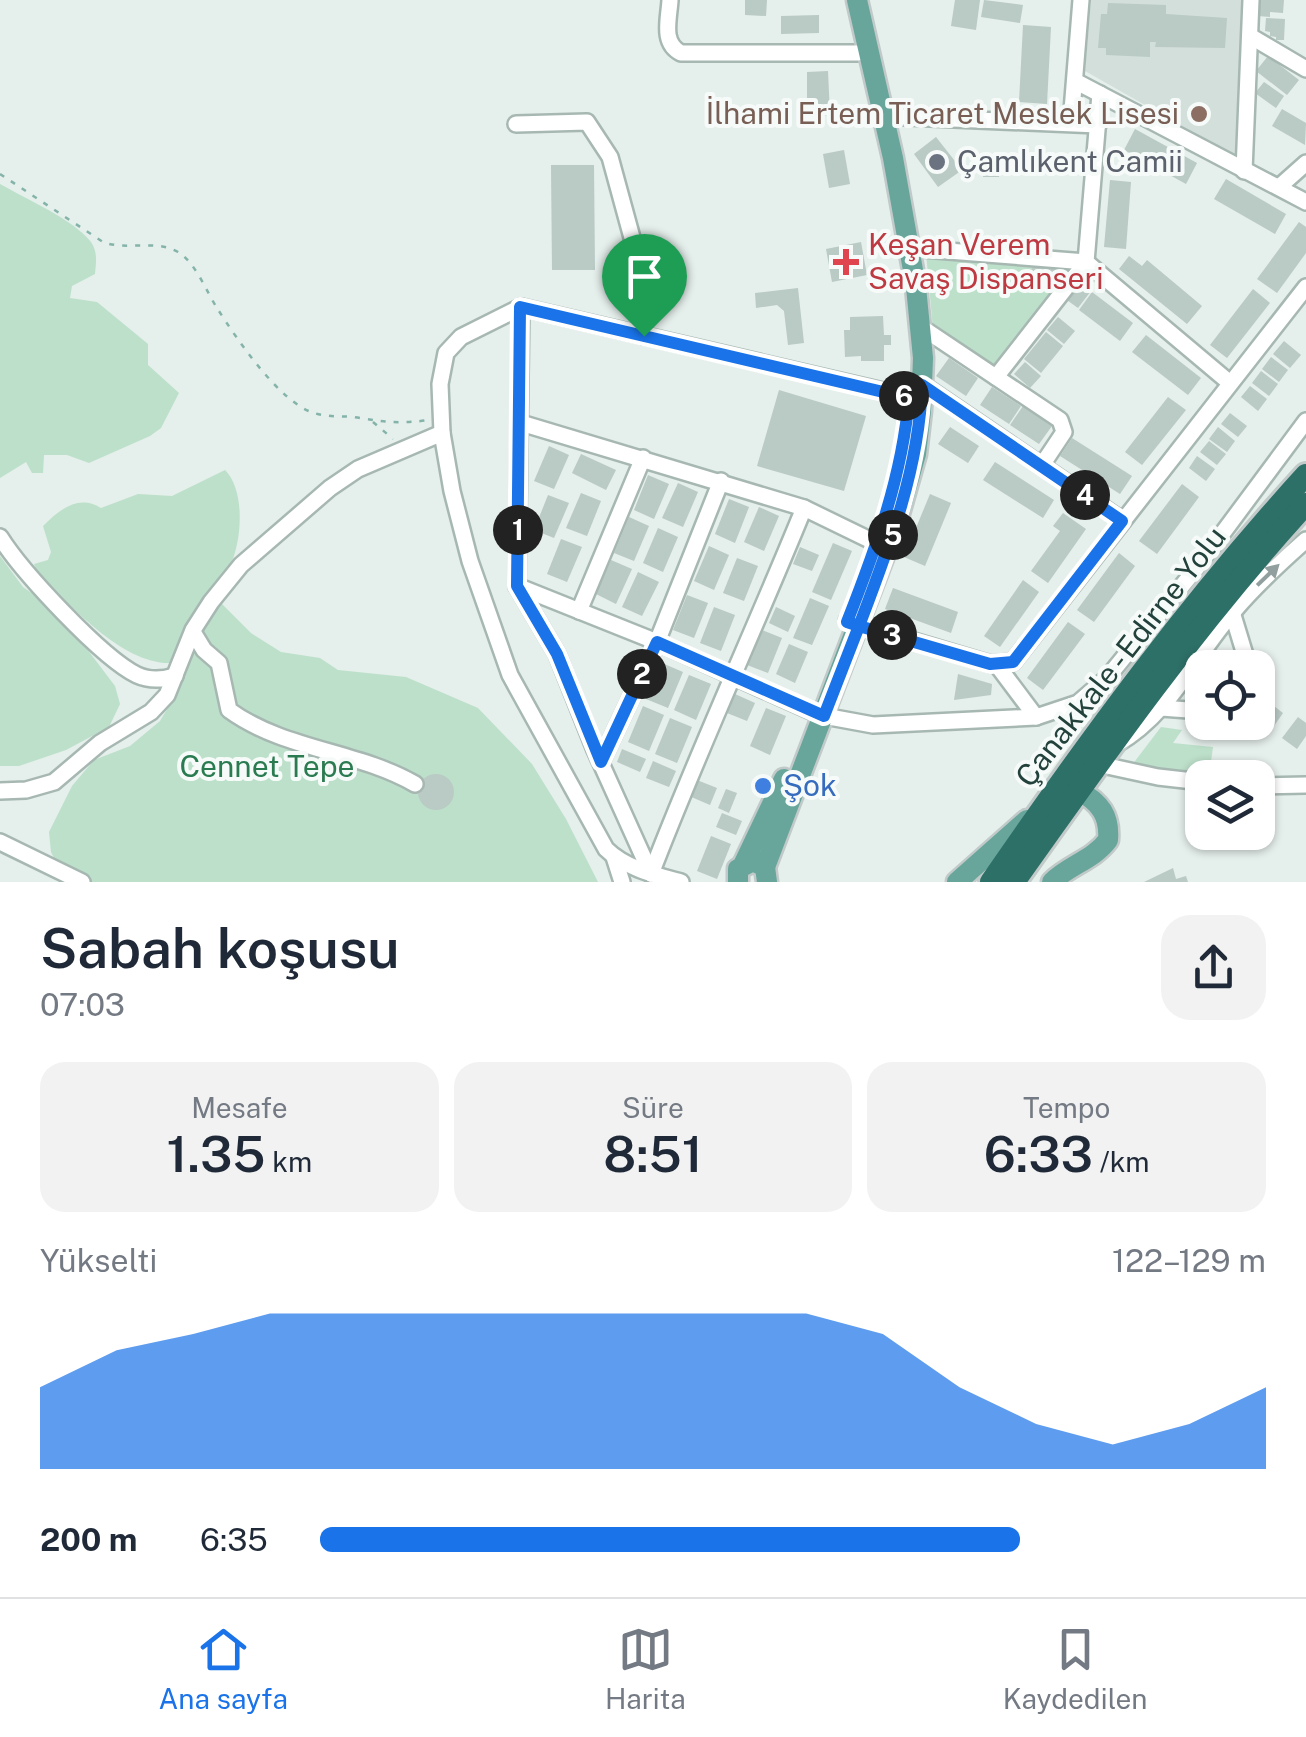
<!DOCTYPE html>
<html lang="tr">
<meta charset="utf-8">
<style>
:root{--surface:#fff;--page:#f2f2f3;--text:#1f2937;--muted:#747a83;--line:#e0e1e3;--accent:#1a73e8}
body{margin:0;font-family:"Public Sans",sans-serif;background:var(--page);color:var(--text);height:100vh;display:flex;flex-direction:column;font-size:38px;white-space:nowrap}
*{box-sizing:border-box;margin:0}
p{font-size:32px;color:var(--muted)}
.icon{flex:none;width:55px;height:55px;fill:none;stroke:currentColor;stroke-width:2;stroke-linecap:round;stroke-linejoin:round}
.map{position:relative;height:882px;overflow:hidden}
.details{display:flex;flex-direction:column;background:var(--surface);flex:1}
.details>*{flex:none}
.controls{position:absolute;left:1185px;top:650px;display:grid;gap:20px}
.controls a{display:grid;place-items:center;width:90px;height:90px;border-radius:20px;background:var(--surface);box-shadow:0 2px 8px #0004;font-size:50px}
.pin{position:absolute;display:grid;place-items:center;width:85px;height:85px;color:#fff;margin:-102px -42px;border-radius:50% 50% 50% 0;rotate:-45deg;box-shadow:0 0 10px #0007}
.pin .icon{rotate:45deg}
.km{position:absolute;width:50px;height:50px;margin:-25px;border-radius:50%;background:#222;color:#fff;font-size:28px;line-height:50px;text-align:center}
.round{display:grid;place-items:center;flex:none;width:105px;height:105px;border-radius:30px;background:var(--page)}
.overview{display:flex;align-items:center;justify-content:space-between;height:170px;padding:0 40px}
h1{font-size:55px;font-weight:600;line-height:75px}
.figures{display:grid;grid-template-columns:repeat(3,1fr);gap:15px;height:170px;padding:10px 40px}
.figures div{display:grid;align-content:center;border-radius:25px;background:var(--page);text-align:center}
.figures b{font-size:50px;font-weight:600}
.figures small{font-size:28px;font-weight:400}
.figures p{font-size:28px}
.chart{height:280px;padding:20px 40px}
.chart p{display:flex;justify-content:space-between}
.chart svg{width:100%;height:180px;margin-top:10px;fill:var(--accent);opacity:.7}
ul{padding:0 40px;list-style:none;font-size:32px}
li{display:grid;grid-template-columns:160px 120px 1fr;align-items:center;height:75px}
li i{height:25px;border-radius:12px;background:var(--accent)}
.menu{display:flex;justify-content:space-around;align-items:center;height:140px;border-top:2px solid var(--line);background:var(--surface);font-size:28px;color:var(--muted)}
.menu a{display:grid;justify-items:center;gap:5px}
.menu .current{color:var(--accent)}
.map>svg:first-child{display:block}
</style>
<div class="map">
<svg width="1306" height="882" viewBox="0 0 1306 882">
<rect width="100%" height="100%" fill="#e5efeb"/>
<!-- built -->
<polygon fill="#d3dfdb" points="1091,0 1244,0 1235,156 1085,71"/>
<!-- green -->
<g fill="#bde0ca">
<path d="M0,184C26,199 73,219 91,242C98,252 96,263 95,274L72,286L70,298L97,302L148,344V365L179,393L161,428L150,436L89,463L67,455H44L43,473H32L26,462L0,478Z"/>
<polygon points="926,253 1056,262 1071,271 997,365 990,366 933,329"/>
<path d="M225,470C246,491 242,543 229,568C221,582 209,593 200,606C187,623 180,644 173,663C123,666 71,605 37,573L34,564L48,560L51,552L43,526C60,509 79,494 101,508L138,494L172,496Z"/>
<polygon points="0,556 23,587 59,612 115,686 120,704 109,727 66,750 19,766 0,766"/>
<polygon points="220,602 251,633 281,652 320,658 338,670 406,677 478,708 532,764 566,819 598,882 91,882 59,868 51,852 49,832 72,786 94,760 130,746 160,721 179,689 196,644"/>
<polygon points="1161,727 1182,730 1173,743 1213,747 1209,777 1129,769"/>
</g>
<!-- building -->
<g fill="#bacac5">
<polygon points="745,0 767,0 766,16 745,15"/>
<polygon points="955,0 980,0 976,30 951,26"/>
<polygon points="984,0 1023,5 1020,23 981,17"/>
<polygon points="1259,0 1284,0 1283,13 1270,12 1270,17 1258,16"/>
<polygon points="1108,3 1166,5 1166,14 1227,18 1225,48 1155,47 1156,42 1150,42 1150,57 1106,55 1106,48 1098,48 1101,14 1107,14"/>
<polygon points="819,15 819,33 781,34 781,16"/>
<polygon points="1266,18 1285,19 1284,40 1276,40 1276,37 1270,36 1270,32 1265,31"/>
<polygon points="1023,25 1051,27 1047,104 1019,102"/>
<polygon points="1268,56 1299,80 1287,95 1256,71"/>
<polygon points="828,71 830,115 811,116 811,108 807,108 807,72"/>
<polygon points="1264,82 1284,96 1276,108 1255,93"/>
<polygon points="1282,109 1306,123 1305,145 1272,126"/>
<polygon points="1135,129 1197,163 1186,184 1124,150"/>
<polygon points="936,137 962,170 938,187 914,154"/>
<polygon points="844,150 850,184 829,188 823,154"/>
<polygon points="983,161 1000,161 999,177 983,177"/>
<polygon points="551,165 594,165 595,270 552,270"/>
<polygon points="1226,179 1286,214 1275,234 1214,199"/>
<polygon points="1110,180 1131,182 1126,249 1104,247"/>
<polygon points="1299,222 1306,227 1306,253 1277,293 1257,279"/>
<polygon points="861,242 867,275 832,282 826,249"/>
<polygon points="1129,256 1142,266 1147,260 1202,306 1187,324 1119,269"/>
<polygon points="1036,262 1056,263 1066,271 1052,289 1030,272"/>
<polygon points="1077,280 1091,291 1078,308 1064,298"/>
<polygon points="798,288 804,343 788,345 784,311 777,305 756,308 755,293"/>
<polygon points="1253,289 1270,303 1227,358 1210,345"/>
<polygon points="1092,292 1133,323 1120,341 1079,310"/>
<polygon points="883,316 884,335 891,335 891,345 884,345 884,361 861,361 861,356 845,357 844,330 850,330 850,317"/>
<polygon points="1058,317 1075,331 1064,344 1047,330"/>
<polygon points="1046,332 1063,346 1041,373 1024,359"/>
<polygon points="1146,335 1201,378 1188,395 1132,352"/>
<polygon points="1284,341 1301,355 1290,368 1273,354"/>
<polygon points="1271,357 1288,370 1279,382 1262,369"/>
<polygon points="949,358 978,378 966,396 936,376"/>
<polygon points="1025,362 1041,376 1030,388 1014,374"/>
<polygon points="1261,371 1278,384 1269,396 1252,383"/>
<polygon points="1250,386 1267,399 1258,411 1241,397"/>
<polygon points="992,387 1021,406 1009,424 980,405"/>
<polygon points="779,390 866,416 844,491 757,466"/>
<polygon points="1168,397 1186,410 1142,465 1125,452"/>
<polygon points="1023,406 1052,426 1039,444 1010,425"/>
<polygon points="1230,413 1247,426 1238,437 1221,424"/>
<polygon points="950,427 979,446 968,463 938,444"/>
<polygon points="1218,427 1235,441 1227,452 1209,439"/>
<polygon points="1072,438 1132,476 1120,494 1060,456"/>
<polygon points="1209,441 1226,454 1217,465 1200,452"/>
<polygon points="549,446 569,455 554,489 534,481"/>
<polygon points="581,454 616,470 606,490 572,473"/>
<polygon points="1197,456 1215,469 1206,481 1189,468"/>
<polygon points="995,462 1054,500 1043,518 983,480"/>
<polygon points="648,475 669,484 654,519 634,510"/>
<polygon points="678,483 698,492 683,527 662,518"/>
<polygon points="1182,484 1199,497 1157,554 1139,541"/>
<polygon points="581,493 601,501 587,536 566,528"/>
<polygon points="930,494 951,503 925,566 904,557"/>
<polygon points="548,495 569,503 554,538 534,530"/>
<polygon points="729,499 749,507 735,543 715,534"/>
<polygon points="759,507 779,516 764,551 744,542"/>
<polygon points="1063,513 1086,529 1048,583 1031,571 1060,531 1053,526"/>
<polygon points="629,517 649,526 634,561 614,553"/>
<polygon points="658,528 678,537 663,572 643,563"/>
<polygon points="561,539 582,547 567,582 547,574"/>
<polygon points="833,543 852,551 831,600 812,592"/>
<polygon points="709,546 729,555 714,590 694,581"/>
<polygon points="800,547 819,555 812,571 793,564"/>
<polygon points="1119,553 1135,566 1094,622 1077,610"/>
<polygon points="737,558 758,566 744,601 723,593"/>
<polygon points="611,560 632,569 616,604 596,594"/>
<polygon points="638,572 659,582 642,616 622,607"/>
<polygon points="1023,580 1039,592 1000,647 984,636"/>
<polygon points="893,588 958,612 951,633 885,609"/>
<polygon points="687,595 708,603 694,638 673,630"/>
<polygon points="810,598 829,606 812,645 793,638"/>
<polygon points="714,607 735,615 721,651 700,643"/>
<polygon points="776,607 795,616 788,632 769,623"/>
<polygon points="1068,622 1085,634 1043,690 1027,678"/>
<polygon points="762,630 782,638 768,673 747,665"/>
<polygon points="789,644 808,652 795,683 776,674"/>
<polygon points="662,663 683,672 668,708 646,699"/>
<polygon points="958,674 992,684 991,695 954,700"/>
<polygon points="689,675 711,684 696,720 674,710"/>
<polygon points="735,694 755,703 747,721 727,713"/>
<polygon points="1258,694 1283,713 1274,726 1258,714"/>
<polygon points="643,706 664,715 649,751 628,742"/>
<polygon points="766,708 786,716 770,755 750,746"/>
<polygon points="1298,717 1306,723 1306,736 1297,749 1282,738"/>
<polygon points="670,718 692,727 677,763 655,754"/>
<polygon points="622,749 646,759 640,772 617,762"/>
<polygon points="653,761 676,771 669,787 646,778"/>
<circle cx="436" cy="792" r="18"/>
<polygon points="697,780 717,788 710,805 689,796"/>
<polygon points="726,789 737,793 729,813 718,808"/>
<polygon points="722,813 742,821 736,835 716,827"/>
<polygon points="711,836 731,844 717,879 697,871"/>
<polygon points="1173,868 1176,879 1186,876 1188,882 1144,882"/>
</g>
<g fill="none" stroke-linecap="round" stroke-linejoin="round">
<defs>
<g id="minor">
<path d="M670,0C669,19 661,43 681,53H858"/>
<polyline points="1250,36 1306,69"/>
<polyline points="1075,81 1306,202"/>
<polyline points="883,116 1098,125"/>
<polyline points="1071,123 1081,0"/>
<polyline points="516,124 587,122 610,157 634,245 644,336"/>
<polyline points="1244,171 1251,0"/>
<polyline points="1279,187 1306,163"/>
<polyline points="910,248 1086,262 1230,383"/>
<polyline points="521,307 517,586 657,642 813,712"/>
<polyline points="921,327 1060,420 1064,432 1042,465"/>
<polyline points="996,377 1086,262 1100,94"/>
<polyline points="923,385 1123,521"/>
<polyline points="521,423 804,508 878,544"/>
<path d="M0,537C22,572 102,658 137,675C150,681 162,680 175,676"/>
<polyline points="517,586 557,654 595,750 651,874"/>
<polyline points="1228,609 1232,612 1249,668"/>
<polyline points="579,611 643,458"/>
<polyline points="847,621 991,664 1013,662 1306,287"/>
<path d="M193,632L204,650L219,663L229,710C284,750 358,751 415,784"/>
<polyline points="997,665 1036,717"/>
<polyline points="1161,708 1202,711"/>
<polyline points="824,716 873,725 1036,717 1078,703 1107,678 1199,565 1306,421"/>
<path d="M1117,744C1170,714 1195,655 1234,611C1256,585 1281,562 1306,540"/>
<polyline points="601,762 657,642 721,481"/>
<polyline points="1098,764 1158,777 1202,782"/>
<polyline points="1258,786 1306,785"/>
<polyline points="0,791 26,790 54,782 100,743 151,712 167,695 193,630 211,602 241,565 330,488 358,469 442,433"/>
<polyline points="0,842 82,882"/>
<polyline points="614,857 622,882"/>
<path d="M651,874C698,751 754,631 804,508"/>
<path d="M681,882C655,875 625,868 606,849L510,675L470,561L452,491L442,433L440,384L446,353L461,337L521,307L909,397"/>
</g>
<g id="major">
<polyline points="744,863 784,779"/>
<polyline points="765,867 896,524 916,454 921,411 923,358 916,287 893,158 857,0"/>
<polyline points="738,882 738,869 753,861 765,867 767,882"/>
<polyline points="957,882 1027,820"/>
<path d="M1052,882C1069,865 1093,860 1108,840C1110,816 1100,802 1079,791"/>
</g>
<g id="highway">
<path d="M991,882C1089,740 1190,602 1306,475"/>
<path d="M1014,882C1106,752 1198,622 1306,504"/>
</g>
</defs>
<!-- minor casing -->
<use href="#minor" stroke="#a7b8b3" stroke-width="20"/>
<!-- major casing -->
<use href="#major" stroke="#c1cac8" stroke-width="25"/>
<!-- highway casing -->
<use href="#highway" stroke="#c1cac8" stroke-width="28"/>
<!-- path -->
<g stroke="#84b4a9" stroke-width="2.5" stroke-dasharray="5 8" stroke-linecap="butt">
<path d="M0,174L103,242C126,251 156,239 178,252C196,263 206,291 217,308C236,338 280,403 314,413C329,418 345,415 360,418C384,422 403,424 428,420"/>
<polyline points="373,422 393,439"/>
</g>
<!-- minor -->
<use href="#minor" stroke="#fff" stroke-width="15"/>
<!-- major -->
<use href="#major" stroke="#68a69c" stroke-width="20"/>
<!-- highway -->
<use href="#highway" stroke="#2d7068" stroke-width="22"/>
</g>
<!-- one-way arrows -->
<defs><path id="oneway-solid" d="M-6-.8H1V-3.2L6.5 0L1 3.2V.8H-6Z" transform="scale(2.5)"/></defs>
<use fill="#91a09e" href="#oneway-solid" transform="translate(1268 575) rotate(-44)"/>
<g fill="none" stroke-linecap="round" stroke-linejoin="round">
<defs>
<path id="route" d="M644,336L520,307L517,586L557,654L601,762L657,642L824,716L859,626L990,664L1013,662L1122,521L922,385C919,470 889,547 859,626L847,622C876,548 902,477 909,398L644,336"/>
</defs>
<!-- route casing -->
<use href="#route" stroke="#fff" stroke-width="20"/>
<!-- route -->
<use href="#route" stroke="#1a73e8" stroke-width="12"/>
</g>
<!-- markers -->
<circle fill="#8d6e63" stroke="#f6fbf9" stroke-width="4" cx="1199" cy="114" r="10"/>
<circle fill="#6b7280" stroke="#f6fbf9" stroke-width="4" cx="937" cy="162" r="10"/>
<path fill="#e0444e" stroke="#f6fbf9" stroke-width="4" d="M841 247h10v10h10v10h-10v10h-10v-10h-10v-10h10z"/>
<circle fill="#3f7fe0" stroke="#f6fbf9" stroke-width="4" cx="763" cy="786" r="10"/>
<g text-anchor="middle" stroke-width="8" stroke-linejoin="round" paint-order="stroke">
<!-- education labels -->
<g font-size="30" fill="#785e54" stroke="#f6fbf9" text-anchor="end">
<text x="1179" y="124">İlhami Ertem Ticaret Meslek Lisesi</text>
</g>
<!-- worship labels -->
<g font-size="30" fill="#5b616d" stroke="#f6fbf9" text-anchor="start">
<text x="957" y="172">Çamlıkent Camii</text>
</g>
<!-- health labels -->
<g font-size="30" fill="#be3a42" stroke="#f6fbf9" text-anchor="start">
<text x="868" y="255">Keşan Verem<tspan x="868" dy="34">Savaş Dispanseri</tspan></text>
</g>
<!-- street labels -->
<g font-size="30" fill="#23423c" stroke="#f6fbf9">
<text transform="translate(1121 657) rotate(-52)" y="10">Çanakkale - Edirne Yolu</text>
</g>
<!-- park labels -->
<g font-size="30" fill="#2b7b51" stroke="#f6fbf9">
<text x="267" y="777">Cennet Tepe</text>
</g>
<!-- shop labels -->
<g font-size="30" fill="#366cbe" stroke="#f6fbf9" text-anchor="start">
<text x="783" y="796">Şok</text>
</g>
</g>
</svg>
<div class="controls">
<a><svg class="icon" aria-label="locate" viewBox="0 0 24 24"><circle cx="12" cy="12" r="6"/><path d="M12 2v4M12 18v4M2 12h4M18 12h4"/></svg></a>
<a><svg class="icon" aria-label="layers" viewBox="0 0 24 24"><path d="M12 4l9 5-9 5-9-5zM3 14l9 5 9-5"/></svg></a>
</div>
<div class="pin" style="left:644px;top:336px;background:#1e9e55"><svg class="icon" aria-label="arrive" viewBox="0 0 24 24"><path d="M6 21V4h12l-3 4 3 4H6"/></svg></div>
<b class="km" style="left:518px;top:530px">1</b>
<b class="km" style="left:642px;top:674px">2</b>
<b class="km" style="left:892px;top:635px">3</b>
<b class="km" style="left:1085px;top:495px">4</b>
<b class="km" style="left:893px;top:535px">5</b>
<b class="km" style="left:904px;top:396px">6</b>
</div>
<section class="details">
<div class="overview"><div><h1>Sabah koşusu</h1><p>07:03</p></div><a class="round"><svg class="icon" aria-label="share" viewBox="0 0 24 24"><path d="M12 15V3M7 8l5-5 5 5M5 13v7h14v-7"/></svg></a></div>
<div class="figures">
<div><p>Mesafe</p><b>1.35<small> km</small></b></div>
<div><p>Süre</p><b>8:51</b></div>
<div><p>Tempo</p><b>6:33<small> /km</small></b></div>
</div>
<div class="chart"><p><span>Yükselti</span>122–129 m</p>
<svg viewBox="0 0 160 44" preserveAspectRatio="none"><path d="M0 44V24L10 15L20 11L30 6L40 6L50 6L60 6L70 6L80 6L90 6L100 6L110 11L120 24L130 33L140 38L150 33L160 24V44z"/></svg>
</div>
<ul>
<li><b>200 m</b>6:35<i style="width:74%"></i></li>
</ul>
</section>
<nav class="menu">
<a class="current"><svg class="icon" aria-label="home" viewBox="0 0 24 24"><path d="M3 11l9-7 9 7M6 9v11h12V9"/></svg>Ana sayfa</a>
<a><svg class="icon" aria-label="map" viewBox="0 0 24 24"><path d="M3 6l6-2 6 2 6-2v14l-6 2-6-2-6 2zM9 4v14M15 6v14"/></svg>Harita</a>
<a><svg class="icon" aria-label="saved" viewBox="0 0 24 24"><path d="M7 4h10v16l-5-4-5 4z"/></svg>Kaydedilen</a>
</nav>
